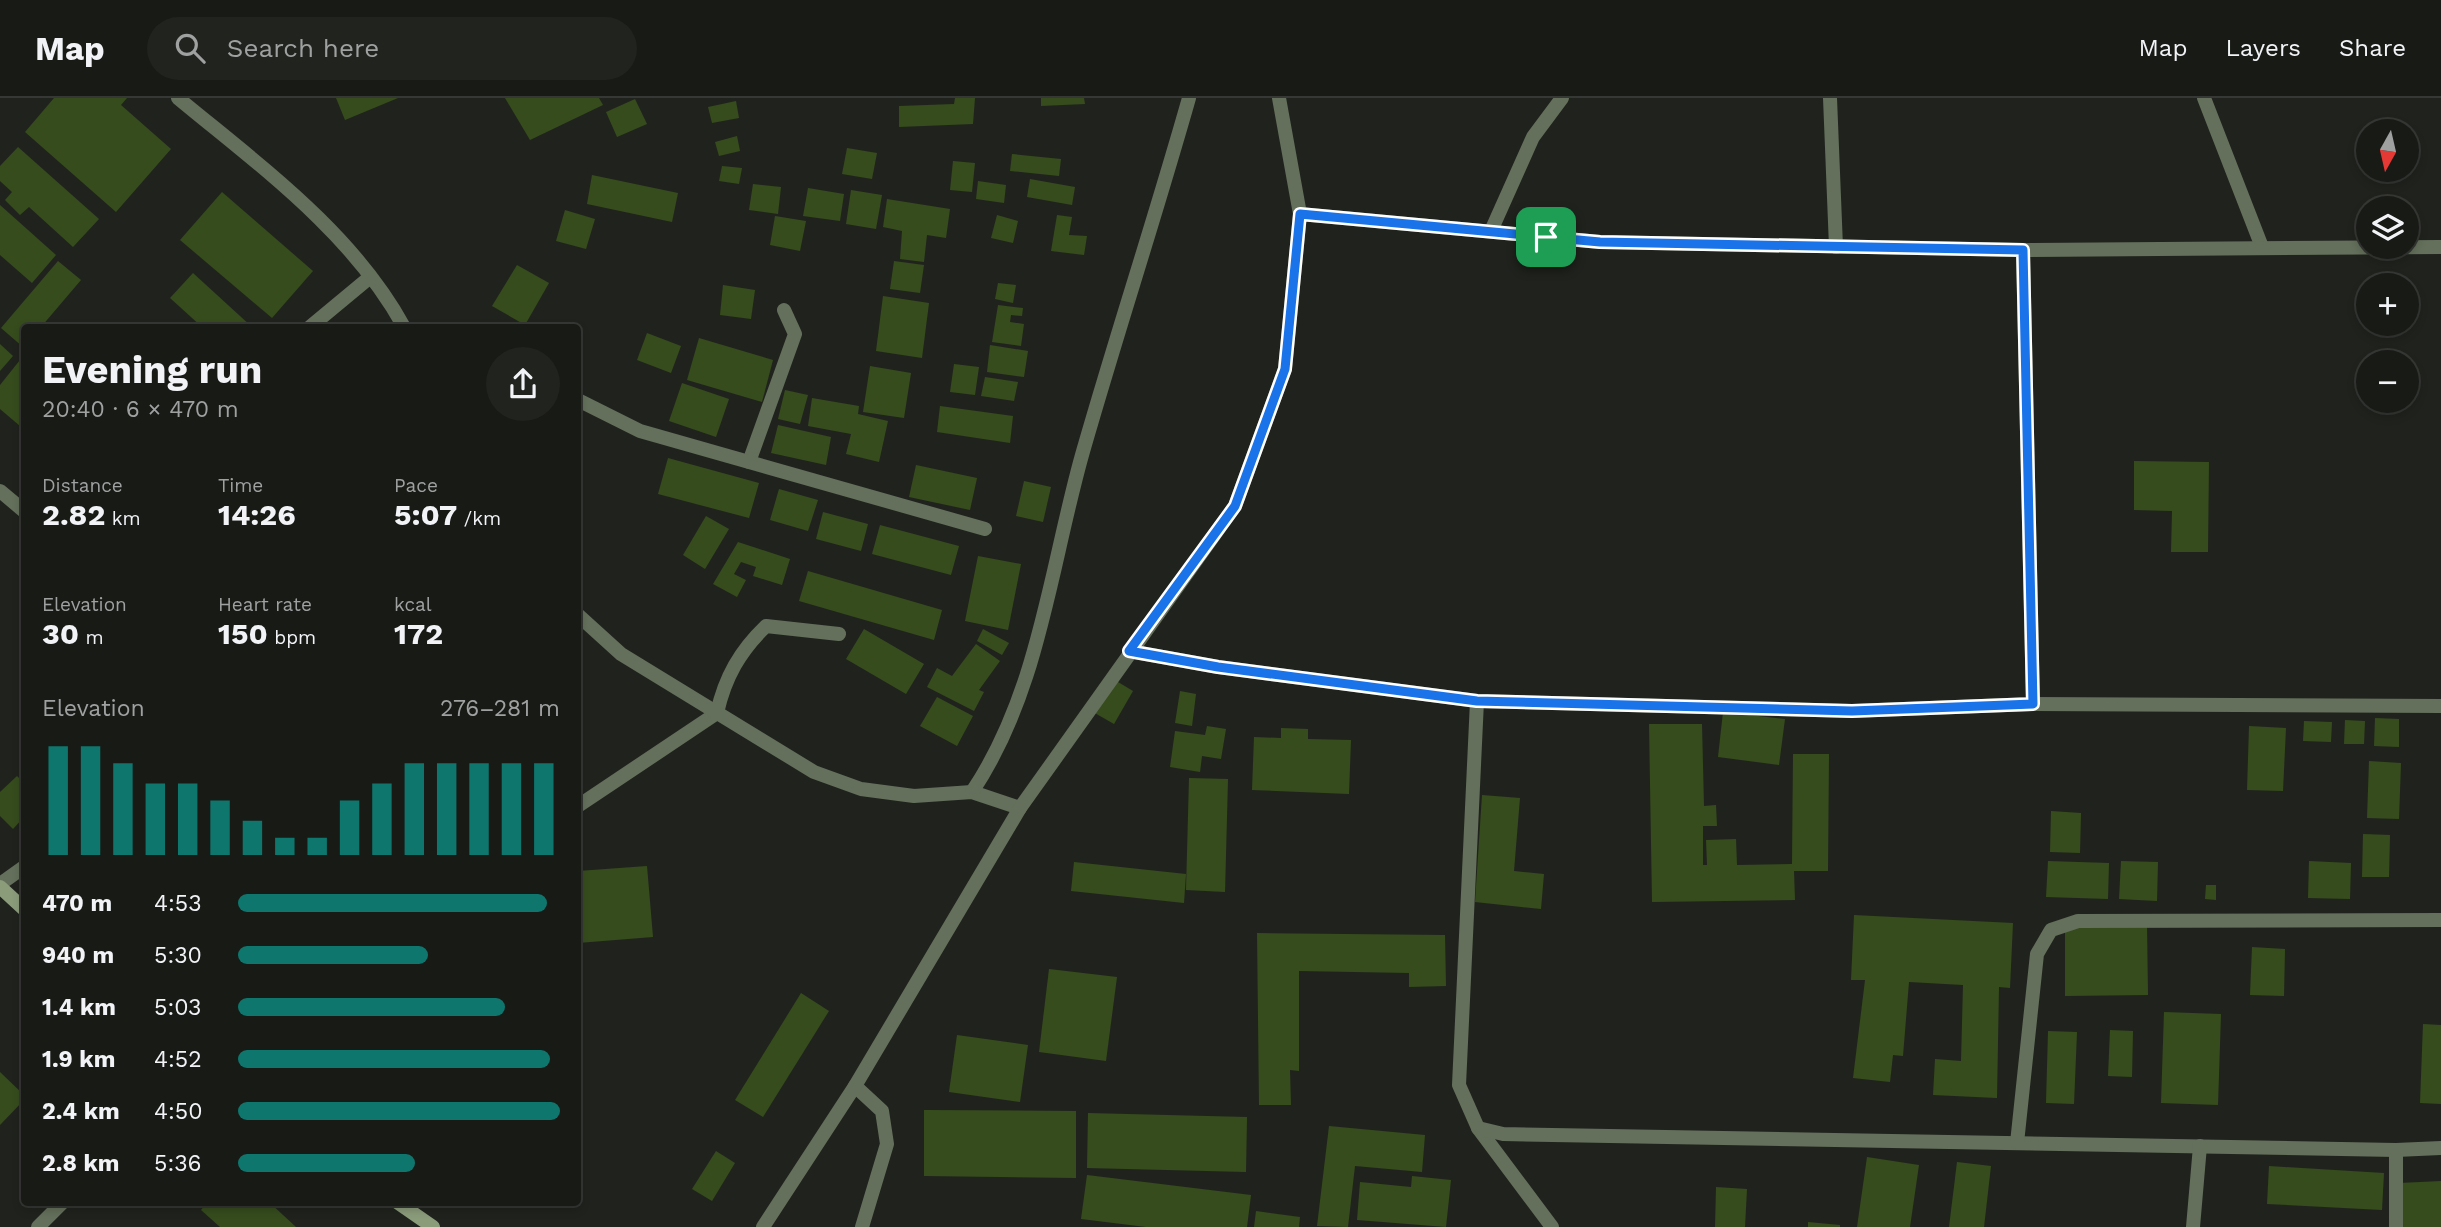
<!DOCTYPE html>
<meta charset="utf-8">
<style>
:root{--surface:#181a16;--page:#21231f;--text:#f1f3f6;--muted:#9fa1a1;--line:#363835;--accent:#0f766e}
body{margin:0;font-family:"Work Sans",sans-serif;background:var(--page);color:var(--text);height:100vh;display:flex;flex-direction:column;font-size:26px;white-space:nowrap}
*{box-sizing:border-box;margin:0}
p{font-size:23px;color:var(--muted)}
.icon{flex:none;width:38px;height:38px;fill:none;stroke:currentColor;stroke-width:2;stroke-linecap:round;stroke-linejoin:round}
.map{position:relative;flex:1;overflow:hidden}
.details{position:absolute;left:21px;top:226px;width:560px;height:882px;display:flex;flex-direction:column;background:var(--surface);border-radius:7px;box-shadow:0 4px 10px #0003,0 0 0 2px var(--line)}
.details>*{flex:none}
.needle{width:46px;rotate:188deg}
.fabs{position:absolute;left:2356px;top:21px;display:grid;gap:14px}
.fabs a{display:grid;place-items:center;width:63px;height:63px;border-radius:50%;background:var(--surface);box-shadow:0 4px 10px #0003,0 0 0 2px var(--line);font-size:35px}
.pin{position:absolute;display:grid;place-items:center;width:60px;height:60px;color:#fff;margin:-30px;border-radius:14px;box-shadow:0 4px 10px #0006}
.round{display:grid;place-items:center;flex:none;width:74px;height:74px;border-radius:37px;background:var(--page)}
.head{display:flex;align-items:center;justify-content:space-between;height:119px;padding:0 21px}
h1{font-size:38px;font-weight:700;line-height:52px}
.stats{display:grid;grid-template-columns:repeat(3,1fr);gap:10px;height:119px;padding:7px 21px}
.stats div{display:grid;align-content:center}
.stats b{font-size:30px;font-weight:700}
.stats small{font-size:19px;font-weight:400}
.stats p{font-size:19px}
.chart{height:196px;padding:14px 21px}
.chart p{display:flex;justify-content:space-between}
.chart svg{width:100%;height:126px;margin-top:7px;stroke:var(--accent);stroke-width:6}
ul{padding:0 21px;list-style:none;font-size:23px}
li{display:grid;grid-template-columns:112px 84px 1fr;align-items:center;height:52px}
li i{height:18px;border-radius:9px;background:var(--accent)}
header{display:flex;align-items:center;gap:42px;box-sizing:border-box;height:98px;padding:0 35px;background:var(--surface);border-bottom:2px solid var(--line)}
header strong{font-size:33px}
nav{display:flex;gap:38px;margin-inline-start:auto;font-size:24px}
.search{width:490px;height:63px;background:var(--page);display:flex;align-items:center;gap:18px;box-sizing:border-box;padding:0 24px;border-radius:38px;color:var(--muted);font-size:26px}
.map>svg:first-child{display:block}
</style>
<header>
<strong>Map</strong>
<div class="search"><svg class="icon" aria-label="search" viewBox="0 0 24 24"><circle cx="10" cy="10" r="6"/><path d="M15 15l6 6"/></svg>Search here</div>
<nav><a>Map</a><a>Layers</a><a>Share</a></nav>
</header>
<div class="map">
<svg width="2441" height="1129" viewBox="0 0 2441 1129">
<rect width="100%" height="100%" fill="#20231d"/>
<!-- building -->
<g fill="#364c1d">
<polygon points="54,0 127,0 121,7 171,51 116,114 25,34"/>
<polygon points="336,0 398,0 345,22"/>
<polygon points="505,0 599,0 603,7 530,42"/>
<polygon points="955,0 975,0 973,26 899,29 899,8 954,6"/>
<polygon points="1041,0 1084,0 1085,6 1041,8"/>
<polygon points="635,1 647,26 617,39 606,14"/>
<polygon points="736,3 739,20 712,25 708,9"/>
<polygon points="737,38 740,53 719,58 715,44"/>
<polygon points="18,49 99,121 73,149 29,109 20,117 5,102 12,94 0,83 0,68"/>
<polygon points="847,50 877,55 872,81 842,76"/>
<polygon points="1012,56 1061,61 1059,78 1010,73"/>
<polygon points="953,63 975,65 972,94 950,92"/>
<polygon points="722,68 742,70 739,86 719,83"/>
<polygon points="592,77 678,95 672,124 587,106"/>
<polygon points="1030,81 1075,89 1072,107 1027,99"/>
<polygon points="978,83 1006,87 1004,105 976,101"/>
<polygon points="753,86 781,89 778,116 749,112"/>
<polygon points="808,90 844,96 840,123 803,118"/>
<polygon points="851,92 882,97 876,131 846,126"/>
<polygon points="222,94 313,173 272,220 180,142"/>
<polygon points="887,101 950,111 946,140 927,137 924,164 900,161 902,133 883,129"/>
<polygon points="0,107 56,157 32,185 0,157"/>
<polygon points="565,112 595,121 586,151 556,143"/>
<polygon points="997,117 1018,123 1013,145 991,140"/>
<polygon points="1057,117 1072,119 1069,137 1087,138 1084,157 1051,153"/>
<polygon points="775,118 806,123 800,153 770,147"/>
<polygon points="58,163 81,182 41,229 24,229 23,249 1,230"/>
<polygon points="894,163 924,167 920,195 890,191"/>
<polygon points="517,167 549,185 525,227 492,208"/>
<polygon points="193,175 252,229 202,229 170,200"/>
<polygon points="998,185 1016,187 1013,205 995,201"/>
<polygon points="723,187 755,192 751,221 720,217"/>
<polygon points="883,198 929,205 922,260 876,253"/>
<polygon points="998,207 1023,210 1022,218 1011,217 1010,224 1024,226 1021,248 992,244"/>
<polygon points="647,235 681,248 671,275 637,262"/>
<polygon points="699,240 773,262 762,304 687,282"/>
<polygon points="0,246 13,258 0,273"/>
<polygon points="990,247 1028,253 1024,279 987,274"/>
<polygon points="24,257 24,322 20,328 0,311 0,287"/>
<polygon points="954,266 979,269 975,297 950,294"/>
<polygon points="870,268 911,275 904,320 863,314"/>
<polygon points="985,279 1018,284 1014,303 981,298"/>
<polygon points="682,285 729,301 716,339 669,323"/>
<polygon points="785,292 808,297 800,326 778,321"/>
<polygon points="812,300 859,308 858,316 888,323 879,364 846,356 851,336 808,328"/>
<polygon points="940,308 1013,318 1010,345 937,334"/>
<polygon points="778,327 831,339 826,367 771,355"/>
<polygon points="668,360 759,385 749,420 658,396"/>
<polygon points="2134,363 2209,364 2208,454 2171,454 2172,413 2134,412"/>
<polygon points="916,367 977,380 970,412 909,399"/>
<polygon points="1024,383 1051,389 1043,424 1016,418"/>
<polygon points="779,391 818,402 808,433 770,422"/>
<polygon points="823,414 868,426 861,453 816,441"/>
<polygon points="706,418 729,431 705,471 683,457"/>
<polygon points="880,427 959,448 951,477 872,456"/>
<polygon points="738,444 790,461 782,487 753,478 756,469 741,464 734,476 746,482 737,499 713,486"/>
<polygon points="978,458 1021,466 1008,532 965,523"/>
<polygon points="808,473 942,512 934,542 799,503"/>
<polygon points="864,531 924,566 906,596 846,561"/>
<polygon points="983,531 1009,545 1002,557 977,543"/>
<polygon points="976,546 1000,563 979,592 984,594 974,613 927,589 937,570 952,578"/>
<polygon points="1113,581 1133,593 1114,626 1093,614"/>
<polygon points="1180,593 1196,596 1192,628 1175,625"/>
<polygon points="937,599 973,618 957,648 920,628"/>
<polygon points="1723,614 1785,621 1779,667 1718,659"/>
<polygon points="2375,620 2399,621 2399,649 2374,648"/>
<polygon points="2345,622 2365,623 2364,646 2344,646"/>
<polygon points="2304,623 2332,624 2331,644 2303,643"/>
<polygon points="1649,626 1702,626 1704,708 1716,707 1717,728 1703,728 1703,767 1707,767 1706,742 1736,741 1737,767 1792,766 1793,656 1829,656 1828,773 1794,773 1795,802 1652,804"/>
<polygon points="1207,628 1226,631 1221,661 1202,658 1200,674 1170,669 1175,633 1205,637"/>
<polygon points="2249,628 2286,630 2283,693 2247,692"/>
<polygon points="1281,630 1308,631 1308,641 1351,642 1349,696 1252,692 1254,639 1281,640"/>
<polygon points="2369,663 2401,665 2399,721 2367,720"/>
<polygon points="17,678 24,685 24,719 13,731 0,718 0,694"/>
<polygon points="1189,680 1228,681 1225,794 1186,792"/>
<polygon points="1482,697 1520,700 1514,773 1544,776 1541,811 1475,804"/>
<polygon points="2051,713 2081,715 2080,755 2050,754"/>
<polygon points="2363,736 2390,737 2389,779 2362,779"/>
<polygon points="2048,763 2109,765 2108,801 2046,799"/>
<polygon points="2121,763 2158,764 2157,803 2119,801"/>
<polygon points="2309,763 2351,765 2350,801 2308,800"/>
<polygon points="1074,764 1186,776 1184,805 1071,793"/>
<polygon points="647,768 653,839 578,845 578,773"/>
<polygon points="2206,787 2216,787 2216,802 2205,801"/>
<polygon points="1854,817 2013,825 2010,890 1999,889 1997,1000 1933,997 1935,961 1961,963 1963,887 1909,884 1903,958 1893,957 1890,984 1853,980 1865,882 1851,882"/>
<polygon points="2147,828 2148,897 2065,898 2065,829"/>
<polygon points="1257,835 1445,837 1446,888 1409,889 1409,875 1299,873 1299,973 1290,972 1291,1007 1259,1007"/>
<polygon points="2252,849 2285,851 2284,898 2250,897"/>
<polygon points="1049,871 1117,879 1106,963 1039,954"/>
<polygon points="801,895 829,913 763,1019 735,1002"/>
<polygon points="2164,914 2221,916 2218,1007 2161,1005"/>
<polygon points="2423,926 2441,927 2441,1006 2420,1005"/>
<polygon points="2110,932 2133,933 2132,979 2108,978"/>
<polygon points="2048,933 2077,934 2074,1006 2046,1005"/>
<polygon points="957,937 1028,947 1020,1004 949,994"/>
<polygon points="0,974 24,997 24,1002 0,1027"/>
<polygon points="924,1012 1076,1013 1076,1080 924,1078"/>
<polygon points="1088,1015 1247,1019 1246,1074 1087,1070"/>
<polygon points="1329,1028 1425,1037 1422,1074 1355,1068 1348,1129 1317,1128"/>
<polygon points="716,1053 735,1065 712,1103 692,1091"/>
<polygon points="1867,1059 1919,1067 1910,1129 1857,1129"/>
<polygon points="1957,1064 1991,1068 1984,1129 1949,1129"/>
<polygon points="2269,1068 2384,1075 2382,1112 2267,1106"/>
<polygon points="1087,1077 1251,1097 1247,1129 1146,1129 1081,1121"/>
<polygon points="1412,1078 1451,1082 1446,1129 1357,1122 1360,1084 1411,1089"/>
<polygon points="2441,1083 2441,1129 2401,1129 2399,1085"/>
<polygon points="1716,1089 1747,1091 1745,1129 1715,1129"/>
<polygon points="207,1104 269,1104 296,1129 220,1129 201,1112"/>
<polygon points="1256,1113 1300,1119 1299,1129 1254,1129"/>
<polygon points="1808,1124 1840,1127 1840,1129 1808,1129"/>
</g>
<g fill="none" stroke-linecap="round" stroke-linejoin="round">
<!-- lane -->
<g stroke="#64705b" stroke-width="14">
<polyline points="749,364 795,236 784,212"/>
<path d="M578,708L717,615C725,579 740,553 766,528L839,536"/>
<polyline points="855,988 882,1013 887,1046 862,1129"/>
</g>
<!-- street -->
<g stroke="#64705b" stroke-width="14">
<path d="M178,0C260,68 352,134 404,229"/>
<polyline points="1830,0 1836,149"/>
<polyline points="2204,0 2262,149"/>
<polyline points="1300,116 1600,144 2023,152 2441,149"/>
<polyline points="1491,133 1533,39 1562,0"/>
<polyline points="2023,152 2033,606"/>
<polyline points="310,229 369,180"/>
<polyline points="578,302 640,333 985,431"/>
<polyline points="0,393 24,413"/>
<polyline points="578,517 621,556 814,674 861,691 914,698 972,694 1020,710"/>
<polyline points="1129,553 1218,569 1477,603 1852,613 2033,606 2441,608"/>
<polyline points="1477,603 1459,987 1478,1030 1552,1129"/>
<path d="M972,694C1039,594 1050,471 1082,357C1116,238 1155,120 1189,0"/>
<polyline points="0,786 24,769"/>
<polyline points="1478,1030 1503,1036 2396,1052 2441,1050"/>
<polyline points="2017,1045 2037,856 2051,832 2078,823 2441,822"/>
<polyline points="2396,1052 2396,1129"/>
<polyline points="38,1129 63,1104"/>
<polyline points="763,1129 855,988 1020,710 1235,408 1285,271 1300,116 1279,0"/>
<polyline points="2193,1129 2200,1048"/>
</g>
<!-- secondary -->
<g stroke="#8b9c7b" stroke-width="14">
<polyline points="0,789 24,811"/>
<polyline points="397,1104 433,1129"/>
</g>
</g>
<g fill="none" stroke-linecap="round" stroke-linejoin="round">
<defs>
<polygon id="route" points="1300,116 1600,144 2023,152 2033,606 1852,613 1477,603 1218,569 1129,553 1235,408 1285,271"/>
</defs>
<!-- route casing -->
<use href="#route" stroke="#fff" stroke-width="14"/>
<!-- route -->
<use href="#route" stroke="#1a73e8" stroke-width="9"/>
</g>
</svg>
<div class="fabs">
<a><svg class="needle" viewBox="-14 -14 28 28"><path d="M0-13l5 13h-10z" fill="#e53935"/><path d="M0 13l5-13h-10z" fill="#9fa1a1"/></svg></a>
<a><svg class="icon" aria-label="layers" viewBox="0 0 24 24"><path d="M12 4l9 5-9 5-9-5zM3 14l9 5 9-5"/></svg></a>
<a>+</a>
<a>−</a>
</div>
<div class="pin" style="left:1546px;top:139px;background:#1e9e55"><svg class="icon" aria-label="arrive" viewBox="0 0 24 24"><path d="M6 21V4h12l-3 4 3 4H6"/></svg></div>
<section class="details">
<div class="head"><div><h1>Evening run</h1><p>20:40 · 6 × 470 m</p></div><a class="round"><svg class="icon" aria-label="share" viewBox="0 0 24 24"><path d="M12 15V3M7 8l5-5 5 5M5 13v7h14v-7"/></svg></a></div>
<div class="stats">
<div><p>Distance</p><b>2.82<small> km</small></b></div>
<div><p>Time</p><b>14:26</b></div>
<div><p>Pace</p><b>5:07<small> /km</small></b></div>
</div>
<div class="stats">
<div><p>Elevation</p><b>30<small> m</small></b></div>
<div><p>Heart rate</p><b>150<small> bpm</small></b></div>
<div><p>kcal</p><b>172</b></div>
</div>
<div class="chart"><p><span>Elevation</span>276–281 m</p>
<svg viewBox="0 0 160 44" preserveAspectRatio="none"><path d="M5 44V6M15 44V6M25 44V12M35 44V19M45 44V19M55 44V25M65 44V32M75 44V38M85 44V38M95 44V25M105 44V19M115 44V12M125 44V12M135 44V12M145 44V12M155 44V12"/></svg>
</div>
<ul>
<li><b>470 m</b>4:53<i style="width:96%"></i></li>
<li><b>940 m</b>5:30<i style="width:59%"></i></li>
<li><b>1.4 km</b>5:03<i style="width:83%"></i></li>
<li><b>1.9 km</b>4:52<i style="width:97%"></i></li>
<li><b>2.4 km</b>4:50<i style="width:100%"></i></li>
<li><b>2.8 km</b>5:36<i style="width:55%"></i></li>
</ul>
</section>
</div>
